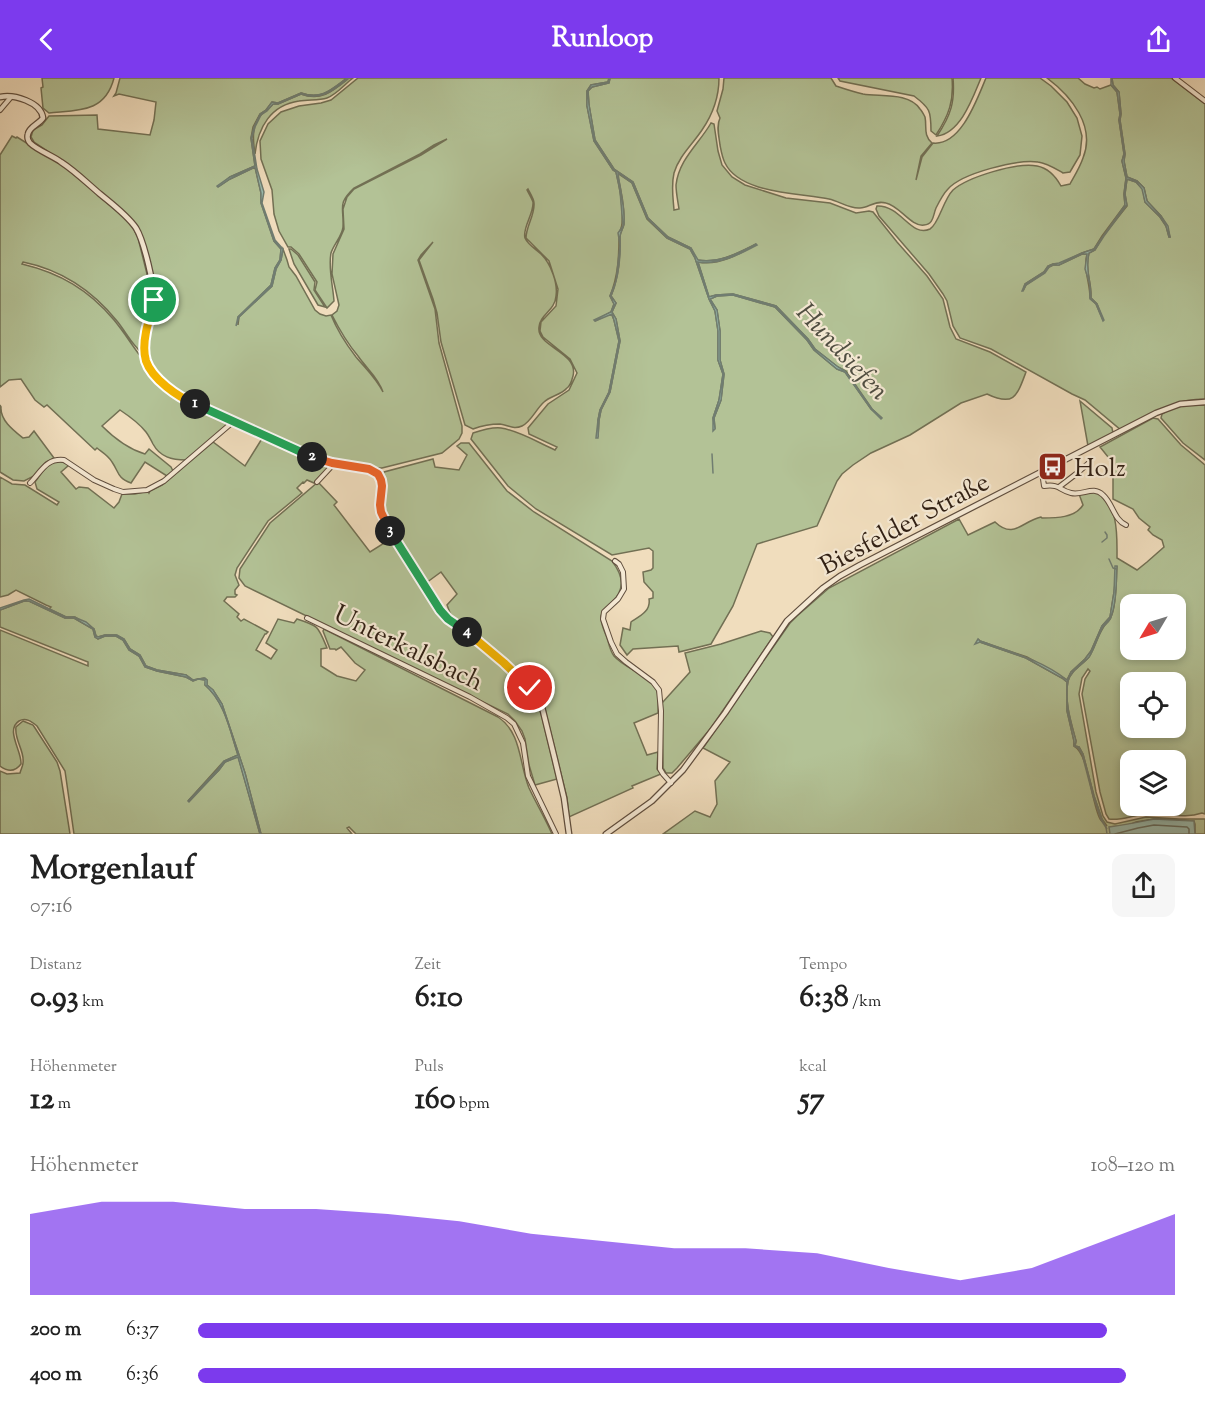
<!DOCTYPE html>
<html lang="de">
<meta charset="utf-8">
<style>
:root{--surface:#fff;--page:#f6f6f6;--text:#222;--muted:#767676;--accent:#7c3aed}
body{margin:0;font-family:"Sorts Mill Goudy",serif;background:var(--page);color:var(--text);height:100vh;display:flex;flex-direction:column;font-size:22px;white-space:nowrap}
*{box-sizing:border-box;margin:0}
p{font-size:20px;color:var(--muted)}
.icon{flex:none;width:33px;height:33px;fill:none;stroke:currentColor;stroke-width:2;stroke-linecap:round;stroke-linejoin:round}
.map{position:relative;height:756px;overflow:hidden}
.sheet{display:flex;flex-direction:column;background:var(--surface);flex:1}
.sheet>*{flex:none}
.needle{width:39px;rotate:232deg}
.fabs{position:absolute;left:1120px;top:516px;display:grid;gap:12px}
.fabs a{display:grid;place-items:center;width:66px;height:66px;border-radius:12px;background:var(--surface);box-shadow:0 3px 9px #0003;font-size:30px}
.pin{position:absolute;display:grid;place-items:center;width:51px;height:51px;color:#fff;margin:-26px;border:3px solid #fff;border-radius:50%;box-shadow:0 2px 6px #0007}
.km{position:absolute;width:30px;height:30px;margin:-15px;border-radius:50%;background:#222;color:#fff;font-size:16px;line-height:30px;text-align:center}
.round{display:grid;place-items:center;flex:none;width:63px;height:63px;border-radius:12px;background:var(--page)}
.head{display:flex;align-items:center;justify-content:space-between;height:102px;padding:0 30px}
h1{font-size:33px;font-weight:700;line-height:45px}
.stats{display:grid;grid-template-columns:repeat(3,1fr);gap:9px;height:102px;padding:6px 30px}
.stats div{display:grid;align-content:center}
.stats b{font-size:30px;font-weight:700}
.stats small{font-size:16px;font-weight:400}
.stats p{font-size:16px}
.chart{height:168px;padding:12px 30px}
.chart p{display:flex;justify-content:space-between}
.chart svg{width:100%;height:108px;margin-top:6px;fill:var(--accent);opacity:.7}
ul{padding:0 30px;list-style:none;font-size:20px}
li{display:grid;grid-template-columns:96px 72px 1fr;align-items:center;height:45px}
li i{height:15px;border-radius:8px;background:var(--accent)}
header{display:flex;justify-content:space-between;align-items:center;height:78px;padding:0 30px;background:var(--accent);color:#fff;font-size:27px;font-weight:700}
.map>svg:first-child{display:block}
</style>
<header><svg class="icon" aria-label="back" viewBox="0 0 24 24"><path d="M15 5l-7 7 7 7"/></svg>Runloop<svg class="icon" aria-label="share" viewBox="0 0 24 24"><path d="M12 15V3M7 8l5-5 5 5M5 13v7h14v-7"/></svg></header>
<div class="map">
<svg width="1205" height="756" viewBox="0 0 1205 756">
<rect width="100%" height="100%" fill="#f0ddbd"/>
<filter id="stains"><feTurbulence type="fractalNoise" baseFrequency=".00333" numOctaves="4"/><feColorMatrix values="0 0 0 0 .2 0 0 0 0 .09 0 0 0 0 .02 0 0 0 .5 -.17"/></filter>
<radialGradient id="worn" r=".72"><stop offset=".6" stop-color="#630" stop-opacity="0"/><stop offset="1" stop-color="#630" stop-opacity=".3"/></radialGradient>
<!-- green -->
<g fill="#b3c296" stroke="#727054" stroke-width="1.5" fill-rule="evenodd">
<path d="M42,0H114C105,35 78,32 49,35L43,30L41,10L43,9Z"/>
<path d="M120,0H347C331,12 322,22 301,15L278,25L272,24L266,32L260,36L253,49L251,60L255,88L230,99L218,109L230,101L255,89L261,115V125L274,163L281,171L280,182L275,190L271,207L238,239V247L239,239L272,208L276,191L281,182L283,171L287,182L289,189L296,198L315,232L320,236L326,238L331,237C337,252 346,266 356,279C366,291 376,300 383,314C378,299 367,291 358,278C348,266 339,251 332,237L337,233L339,227L332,196L333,176L344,151L343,131L347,119L354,111L421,77L447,61L434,67L420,76L354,110C337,126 344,129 343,149C342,158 334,166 331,175C328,190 333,208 334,223L327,230L315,212L317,204L299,176L291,169H288L279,153L274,136L272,112L261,81L260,63L268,46L281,34L299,28L321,25L331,22L358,0H609L608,4L591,7L587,13V28L594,63L613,92L616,94C620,110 623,128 622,145C622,150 619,153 619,158C619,180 618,198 610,218L614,226L611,234L595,243L611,235L614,242L619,263L609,314L600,332L598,342V359L599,342L601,332L610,314L620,263L616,241L612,234L616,225L611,218C619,199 620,180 620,159C620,154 623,151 624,146C625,129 621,111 617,95L632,105L647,141L667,160L690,171L695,180L709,221L715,233L718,253V282L723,296L719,322L713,340L715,351L714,340L721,322L724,296L720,282V253L717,232L710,221L717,218L733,217L775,229L807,262L814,272L837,291L845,294L871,331L882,340L872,331L846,293L838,289L815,271L808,261L776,228L733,216L716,217L709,219L698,184C719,188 738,177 756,166C738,175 718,186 697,182L691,170L668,159L648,140L633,104L614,91L595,62L589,27L588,13L592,9L609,5L610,0H719C719,19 713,36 702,52C692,67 679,78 674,95C671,108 673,119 674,132L679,131C678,124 676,115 676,107C679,81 699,66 711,45L714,46L718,73L722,87L732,99L745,107L786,120L830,125L856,135L869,133L873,134L897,164L927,198L943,221L950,249L956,261L990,274L1026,294C1017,318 1014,329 987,316L961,325L910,357L871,375L853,387L842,396L837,403L817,448L757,466L733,528L711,566L679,574L678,568L633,571L627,577L620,567L623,550L630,552L631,544C640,538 651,533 649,521L653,520V514L644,504L643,494L651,492L653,490V473L649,470L612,477L536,431L508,408L471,361L473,355C482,352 492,349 501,350C520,353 539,365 555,372L557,369L529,356L528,350L548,326L569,312L577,295L570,281L543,259L540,253L541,244L556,228L558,211L549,183L526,160C526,148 535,137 534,125C534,121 530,115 528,111L527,112C529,116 532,121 533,124C534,136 522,150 525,160C528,167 536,171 541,176C551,186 558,205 556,218C555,233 540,236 539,249C536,269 579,274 573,298C572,302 570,308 567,310C561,317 550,318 544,324C536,331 531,344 522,348C513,352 509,347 500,346C491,346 481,348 473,351L465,347L441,264L437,235L433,221L419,182L433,164L421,177L418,182L435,231L439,265L462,348V355L459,361L442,375L382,390H374L366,387L322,380L311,376L184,319C157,299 140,284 150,248C153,234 157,225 155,211L137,148L67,86L34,64L31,59L33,52L42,47L49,38L97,37L98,51L150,57L154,42L156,24L119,16L114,18L116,15Z"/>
<path d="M349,0H353C345,6 336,17 327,20C318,23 308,21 299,23C271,27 258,49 255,76C253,63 251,46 262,36C266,32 268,32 273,26H278L301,16C322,24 334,12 349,0Z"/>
<path d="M724,0H831L836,8C845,11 854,14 863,16C880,19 909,14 920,31C921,32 924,37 925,39C927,49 923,57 932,65L921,78L916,102L922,79L933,65C961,68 977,21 986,0H1040L1051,8L1067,24L1077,40L1082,58L1080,77L1070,94L1063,95C1056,91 1047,85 1038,84C1018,81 962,95 948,111C943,116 939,124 936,130C933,137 934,146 924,147C911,149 900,128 886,125C874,122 869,130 860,130C849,131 839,123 829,121C800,115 740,116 725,85C722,79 721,72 720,67C719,58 716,48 720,40L717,33L723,11Z"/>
<path d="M838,0H952C954,23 949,37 936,57L931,53C931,33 930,30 914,18L840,3Z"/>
<path d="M953,0H981C973,19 961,55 937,58C951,37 955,24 953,0Z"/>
<path d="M1047,0H1078L1085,6L1094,10L1097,9L1100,11L1111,7L1117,14L1120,36L1119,42L1124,76L1122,83L1126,100L1124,116L1125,127L1102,158L1094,171L1082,175L1059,186H1053L1048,188L1044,194L1025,206L1023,213L1026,207L1044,195L1049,189L1053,187H1059L1082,176H1087C1083,192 1090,204 1090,220L1096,226L1103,242L1097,226L1091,220C1092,202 1084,193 1089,175L1095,172L1103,158L1127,128L1125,116L1127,101L1136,104L1143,111L1145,124L1160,139L1166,148L1169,159H1170L1167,148L1161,138L1147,123L1144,110L1137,103L1127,99L1124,83L1125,76L1120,42L1121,36L1119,14L1113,7L1112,0H1171L1205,26V321C1172,321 1149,337 1121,352L1085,322L1072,316L991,271L960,260L953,248L947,223L943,216L929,196L879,138L876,131L877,128C901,127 911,160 930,151C939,146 943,122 953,112C968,99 1017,84 1037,88C1048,90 1056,99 1061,108L1070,106C1075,97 1080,89 1083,80C1096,48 1071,18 1047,0Z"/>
<path d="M12,58L16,60L17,59L65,89L127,142L133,150L138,160L151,212L152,221L151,231L143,258V276C132,267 126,254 117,243C92,212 62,192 23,184L22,186C60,195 89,212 114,242C125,255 134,271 145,284C158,315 198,330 227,343V347L186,382C172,382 160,379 153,366C151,362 149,358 146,354C139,345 129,338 120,332L102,348C114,360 128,371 145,376L149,371L171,389L173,393L167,398L145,384L131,405C117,400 119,394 112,384C109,378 102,374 97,370L95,372L47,327L44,329L35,322L21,301L9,302L0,309V77Z"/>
<polygon points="289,171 291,171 298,177 315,204 314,212 325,229 318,227 294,186"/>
<polygon points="1080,323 1112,350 1113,355 1088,368"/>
<path d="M0,327L1,329C0,342 13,352 23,360L29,359L34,353L54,380L46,384L34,398L24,403L13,402L0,394Z"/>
<polygon points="1185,327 1205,327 1205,382 1183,365 1161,340 1162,336 1169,332"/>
<path d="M1153,340L1158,341L1181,367L1205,387V736L1202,735C1184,741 1167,735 1148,736C1135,736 1122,743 1109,741L1106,736L1100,714L1082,616L1085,601L1090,593L1088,591L1082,600L1079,616L1096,714L1103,738L1107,744L1115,746L1146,739L1179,741H1205V756H1195V746L1194,743L1154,741L1136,744L1129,747L1110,749V756H663L695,733L710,739L717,726L715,703L730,684L703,670L757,592L790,545L797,538L829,510L959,441L968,457L995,444C1014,462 1022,443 1041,439L1042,440C1056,440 1075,440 1083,427L1079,416L1096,414C1119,427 1117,457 1117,480L1137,492L1147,484L1164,469L1162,462L1153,457L1148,452L1150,449L1139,440L1133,431L1113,421V385L1100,369ZM1117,488C1116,502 1117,526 1111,539C1110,543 1105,546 1103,550C1097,559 1095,570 1089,579C1082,587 1071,592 1068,603C1064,623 1071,644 1076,663L1075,668L1079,669L1083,676L1094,718L1102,741L1107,748C1106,747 1101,743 1100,741C1091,724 1089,676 1074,668V663L1067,633V604L1062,600L1026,580L980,564L978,561L980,563L1027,579L1067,602L1071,594L1085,581L1091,573L1102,548L1110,539L1114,514ZM1131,526H1176V572H1131ZM1131,604H1176V650H1131ZM1131,682H1176V728H1131Z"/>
<path d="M263,359L320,384L329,387V389L314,405L307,402L304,405L303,404L297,410L302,415L268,443L237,490L235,497L239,507L235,512V516L237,517L235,519H227L224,523L239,536L237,539L241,543L244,541L268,554L266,556H265L256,572L271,581L277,572L266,565L278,541L294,545L297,541C319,548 318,548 327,570L321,571V588L337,598L356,603L365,592L355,585L341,569L336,572L335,571H330L323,553L324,551L498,639C522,655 519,686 529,710C536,725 545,740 552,756H356L349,749L347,750L352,756H261L245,695L222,626L213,612L207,607V602L204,600L193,602L186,597L157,592L146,588L140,577L130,571L124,561L116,557H105L98,559L96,558L94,551L75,539H66L49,531L51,529L46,527L16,512L8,517L0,519V399L12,406L25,407L57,427L59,424L37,411L35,404C45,391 51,376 69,387L61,394L76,411L79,409L88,410L114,430L119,424L122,416H135L148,413L149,415L150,413L162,407L213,364L245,388Z"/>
<path d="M461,365H469L507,413L534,434L612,483C623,497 626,511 612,524C608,528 602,532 601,538C600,545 605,554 607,560C609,566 610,573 614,578C624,590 651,598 657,612C659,619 658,628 658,635L634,645L647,677L658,674L657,691L661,696L632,708L633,710L569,739L567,720L544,627L538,615L530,605L482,563L452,540L447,527L457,516L441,494L426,505L389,445C381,427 387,415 382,398L384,394L433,381L435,389L459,392L467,377L457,368Z"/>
<polygon points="318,404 337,424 334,427 370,474 392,460 438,534 446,544 478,567 526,610 535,621 541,635 557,701 535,707 529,687 525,661 522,653 515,643 508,636 245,508 239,500 240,491 270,445"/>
<path d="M24,523H29L65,540H74L93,551L95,559L98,561L105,558H116L123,562L129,572L139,578L145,589L157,593L186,599L193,603L198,601L206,602L205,607C225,624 230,653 238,677L224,683L188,723L219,692L225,684L238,678L260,756H74L65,693L37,648C32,644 26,639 19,643C5,652 22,673 21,686C15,694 8,694 0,688V552L88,588V584L0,549V532Z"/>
<polygon points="761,553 770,555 773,559 711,650 677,690 672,695 666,695 663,690 663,684 662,625 690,594 685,575 721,566"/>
<path d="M23,643L33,647L35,650L57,684L60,693L70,756H0V693L7,696L20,695C21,691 23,688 23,685C25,673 14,662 16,649Z"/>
</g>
<!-- water -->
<g fill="#9abcb0" stroke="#707d71" stroke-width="1.5">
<path d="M347,0H349C334,12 322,23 301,16L278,26H273L267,33L261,37L255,49L252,60L257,91L264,114L262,125L275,162L283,171L281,182L276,191L272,208L239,239L236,248L238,239L271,207L275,190L280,182L281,171L274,163L261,125V115L255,89L230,101L218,109L217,108L230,99L255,88L251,60L254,49L260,36L266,32L272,24L278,25L301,15C321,22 331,12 347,0Z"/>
<path d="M609,0H610L609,5L592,9L588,13L589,27L595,62L614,91L633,104L648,140L668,159L691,170L698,182C719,186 738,175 756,166L757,167C738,177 719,187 698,184L709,219L716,217L733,216L776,228L808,261L815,271L838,289L845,293L872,331L882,340L881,341L871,331L845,294L837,291L814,272L807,262L775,229L733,217L717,218L710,221L717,232L720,253V282L724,296L721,322L714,340L715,351L713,353V340L719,322L723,296L718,282V253L715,233L709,221L695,180L690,171L667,160L647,140L632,105L618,95C620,111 625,129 624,146C623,151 620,154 620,159C621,180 619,199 611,218L616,225L612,234L616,241L620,263L610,314L601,332L599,342L598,360H596L598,342L600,332L609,314L619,263L614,242L612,236L595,243L594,242L611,234L614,226L610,218L616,203L620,167L618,155L623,148L620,113L616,94L613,92L594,63L587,28V13L591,7L608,4Z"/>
<path d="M1111,0H1112L1113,7L1119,14L1121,36L1120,42L1125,76L1124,83L1127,99L1137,103L1144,110L1147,123L1161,138L1168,148L1170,159H1169L1166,148L1160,139L1145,124L1142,111L1136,104L1127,101L1125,116L1127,127L1104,158L1095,172L1089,175C1085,192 1091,203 1091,220L1097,226L1104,242L1103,243L1096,226L1090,221V207L1085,191L1087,176H1082L1059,187H1053L1049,189L1045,195L1026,207L1023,213H1022L1025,206L1044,194L1048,188L1053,186L1059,185L1082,175L1094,171L1125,127L1124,116L1126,100L1122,83L1124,76L1119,42L1120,36L1117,14L1111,7Z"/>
<path d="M1115,488H1117C1116,503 1117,524 1111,539C1110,543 1105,546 1103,549C1097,559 1095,570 1089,579C1082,587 1071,592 1068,603C1064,623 1071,644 1076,663L1075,668L1079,669L1083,676L1094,718L1102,741L1107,751L1101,742L1093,718L1082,676L1078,670L1074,668V663L1067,633V604L1062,600L1026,580L980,564L975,566L978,561L980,563C1011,574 1042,582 1067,602L1071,594L1085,581L1091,573L1102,548L1110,539L1114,514Z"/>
<path d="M29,521L66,539H74L86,544L94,551L96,558L98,559L105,557H117L124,561L130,571L140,577L146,588L157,592L186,597L193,602L205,600L207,602V607L213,612L222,626L245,695L261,756H260L238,679L225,684L219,692L189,724L188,723L218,691L224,683L238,677C230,653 225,624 205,607V602L198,601L193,603L186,599L157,593L145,589L139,578L129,572L123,562L116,558H105L98,561L95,559L93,551L74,540H65L29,523H24L0,532V530L24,522Z"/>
<path d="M1154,741L1194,743L1195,756H1110L1109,749C1125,747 1139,744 1154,741Z"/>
</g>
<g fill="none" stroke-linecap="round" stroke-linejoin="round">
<!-- shore -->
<polyline stroke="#656e62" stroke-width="1.5" points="1115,756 1138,750 1154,747 1187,749 1189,751 1189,756"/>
<!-- stream -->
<g stroke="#707d71" stroke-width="1.5">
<polyline points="712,376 713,395"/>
<polyline points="1102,464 1107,460 1107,457 1105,454"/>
<polyline points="1109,481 1113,490 1116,491"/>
<polyline points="1106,749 1107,756"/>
</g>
<defs>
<g id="minor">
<polyline points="1175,0 1205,23"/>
<polyline points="0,32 11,19"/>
<path d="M1042,394L1044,408C1061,406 1058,412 1071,415C1083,418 1093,407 1103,417C1113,426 1114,442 1126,447"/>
<polyline points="317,404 330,390 332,385"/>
<path d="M30,405C41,394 46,380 64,382L94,402L114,411L123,414L147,412L164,403L234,343"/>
<polyline points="1059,409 1076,396 1090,384"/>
<polyline points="615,483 619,486 623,494 624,511 618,521 604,534 603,541 611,564 617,576 626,584 653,604 659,612 661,633 660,691 663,696 671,705"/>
<polyline points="307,540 470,619 507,640 514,646 523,665 528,698 556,756"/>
</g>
<g id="tertiary">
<path d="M0,19C14,16 41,24 43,40C39,46 29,49 28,56C27,59 28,63 30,65C37,72 53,78 61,84C75,93 87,105 100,116C112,126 127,137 136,150C144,163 155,209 154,225C153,234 148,242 146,251C140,280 150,296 173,313C194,330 222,337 246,349C269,359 292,373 316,381C333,387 365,386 378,396C385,410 378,425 384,441L440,532L448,541L504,585L530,610L536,619L542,629L555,682L564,720L569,756"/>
<polyline points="606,756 652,723 683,692 725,635 787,543 823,510 840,498 860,487 1156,335 1180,326 1205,324"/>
</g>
</defs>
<!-- minor casing -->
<use href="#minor" stroke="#604e3e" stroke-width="6"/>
<!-- tertiary casing -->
<use href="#tertiary" stroke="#604e3e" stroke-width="7"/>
<!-- minor -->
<use href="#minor" stroke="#f5e9d4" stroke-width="4"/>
<!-- tertiary -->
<use href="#tertiary" stroke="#f5e9d4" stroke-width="4.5"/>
</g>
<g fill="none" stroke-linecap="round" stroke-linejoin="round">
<defs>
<path id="split-1" d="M154,222C153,233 148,243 146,254C144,264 143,273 146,283C152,301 178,319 195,326"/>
<polyline id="split-2" points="195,326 312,379"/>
<polyline id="split-3" points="312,379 332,385 369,391 378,396 381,402 382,408 380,427 381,434 390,453"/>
<polyline id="split-4" points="390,453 440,532 448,541 467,554"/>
<polyline id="split-5" points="467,554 504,585 530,610"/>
</defs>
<!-- split-1 casing -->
<use href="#split-1" stroke="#fff" stroke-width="12"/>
<!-- split-2 casing -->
<use href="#split-2" stroke="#fff" stroke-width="12"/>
<!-- split-3 casing -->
<use href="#split-3" stroke="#fff" stroke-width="12"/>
<!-- split-4 casing -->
<use href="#split-4" stroke="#fff" stroke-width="12"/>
<!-- split-5 casing -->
<use href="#split-5" stroke="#fff" stroke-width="12"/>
<!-- split-1 -->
<use href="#split-1" stroke="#f5b400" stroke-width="8"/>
<!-- split-2 -->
<use href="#split-2" stroke="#22a559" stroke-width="8"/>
<!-- split-3 -->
<use href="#split-3" stroke="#f0652b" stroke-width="8"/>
<!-- split-4 -->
<use href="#split-4" stroke="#22a559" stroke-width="8"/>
<!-- split-5 -->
<use href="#split-5" stroke="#f5b400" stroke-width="8"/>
</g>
<!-- icons -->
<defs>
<symbol id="bus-square" viewBox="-11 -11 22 22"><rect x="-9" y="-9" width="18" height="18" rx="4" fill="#8f2418" stroke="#f5e9d4"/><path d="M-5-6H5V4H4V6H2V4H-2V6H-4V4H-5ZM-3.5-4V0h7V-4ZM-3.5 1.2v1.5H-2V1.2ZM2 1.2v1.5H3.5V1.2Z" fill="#fff"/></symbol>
</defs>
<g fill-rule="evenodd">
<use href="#bus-square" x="1036" y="372" width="33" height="33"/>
</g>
<g text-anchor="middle" stroke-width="4.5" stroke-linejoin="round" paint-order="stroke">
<!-- poi labels -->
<g font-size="26" fill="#301f13" stroke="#f5e9d4" text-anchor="start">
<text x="1074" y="398">Holz</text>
</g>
<!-- street labels -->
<g font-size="26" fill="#301f13" stroke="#f5e9d4">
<text transform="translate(904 445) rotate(-28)" y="9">Biesfelder Straße</text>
<text transform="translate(409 569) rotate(26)" y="9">Unterkalsbach</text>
</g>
<!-- water labels -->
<g font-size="27" font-style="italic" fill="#504e42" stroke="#f5e9d4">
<text transform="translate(843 273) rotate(47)" y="9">Hundsiefen</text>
</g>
</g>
<rect width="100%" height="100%" filter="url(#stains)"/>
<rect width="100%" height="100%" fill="url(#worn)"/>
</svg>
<div class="fabs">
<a><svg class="needle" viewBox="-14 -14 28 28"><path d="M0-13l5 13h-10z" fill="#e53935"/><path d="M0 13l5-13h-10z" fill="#767676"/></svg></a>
<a><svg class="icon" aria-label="locate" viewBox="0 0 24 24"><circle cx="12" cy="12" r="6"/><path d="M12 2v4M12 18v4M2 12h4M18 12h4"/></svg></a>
<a><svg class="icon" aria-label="layers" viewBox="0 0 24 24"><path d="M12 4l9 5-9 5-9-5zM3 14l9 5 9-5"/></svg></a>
</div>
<div class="pin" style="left:154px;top:222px;background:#1e9e55"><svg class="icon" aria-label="arrive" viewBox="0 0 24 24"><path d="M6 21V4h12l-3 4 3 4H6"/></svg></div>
<div class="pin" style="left:530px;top:610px;background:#d93025"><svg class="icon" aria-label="check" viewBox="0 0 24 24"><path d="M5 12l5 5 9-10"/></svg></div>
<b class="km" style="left:195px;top:326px">1</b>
<b class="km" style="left:312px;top:379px">2</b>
<b class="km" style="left:390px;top:453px">3</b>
<b class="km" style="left:467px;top:554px">4</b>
</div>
<section class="sheet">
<div class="head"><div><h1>Morgenlauf</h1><p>07:16</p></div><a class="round"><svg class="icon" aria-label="share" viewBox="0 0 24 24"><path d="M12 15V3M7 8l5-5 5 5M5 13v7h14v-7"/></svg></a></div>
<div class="stats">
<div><p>Distanz</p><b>0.93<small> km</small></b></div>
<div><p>Zeit</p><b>6:10</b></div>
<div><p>Tempo</p><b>6:38<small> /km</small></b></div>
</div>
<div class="stats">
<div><p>Höhenmeter</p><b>12<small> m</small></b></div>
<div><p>Puls</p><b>160<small> bpm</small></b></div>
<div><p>kcal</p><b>57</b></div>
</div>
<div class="chart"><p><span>Höhenmeter</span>108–120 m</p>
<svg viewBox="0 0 160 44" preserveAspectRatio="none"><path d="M0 44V11L10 6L20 6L30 9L40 9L50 11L60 14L70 19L80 22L90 25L100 25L110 27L120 33L130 38L140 33L150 22L160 11V44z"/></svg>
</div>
<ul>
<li><b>200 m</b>6:37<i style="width:93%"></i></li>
<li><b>400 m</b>6:36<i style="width:95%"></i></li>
</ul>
</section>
